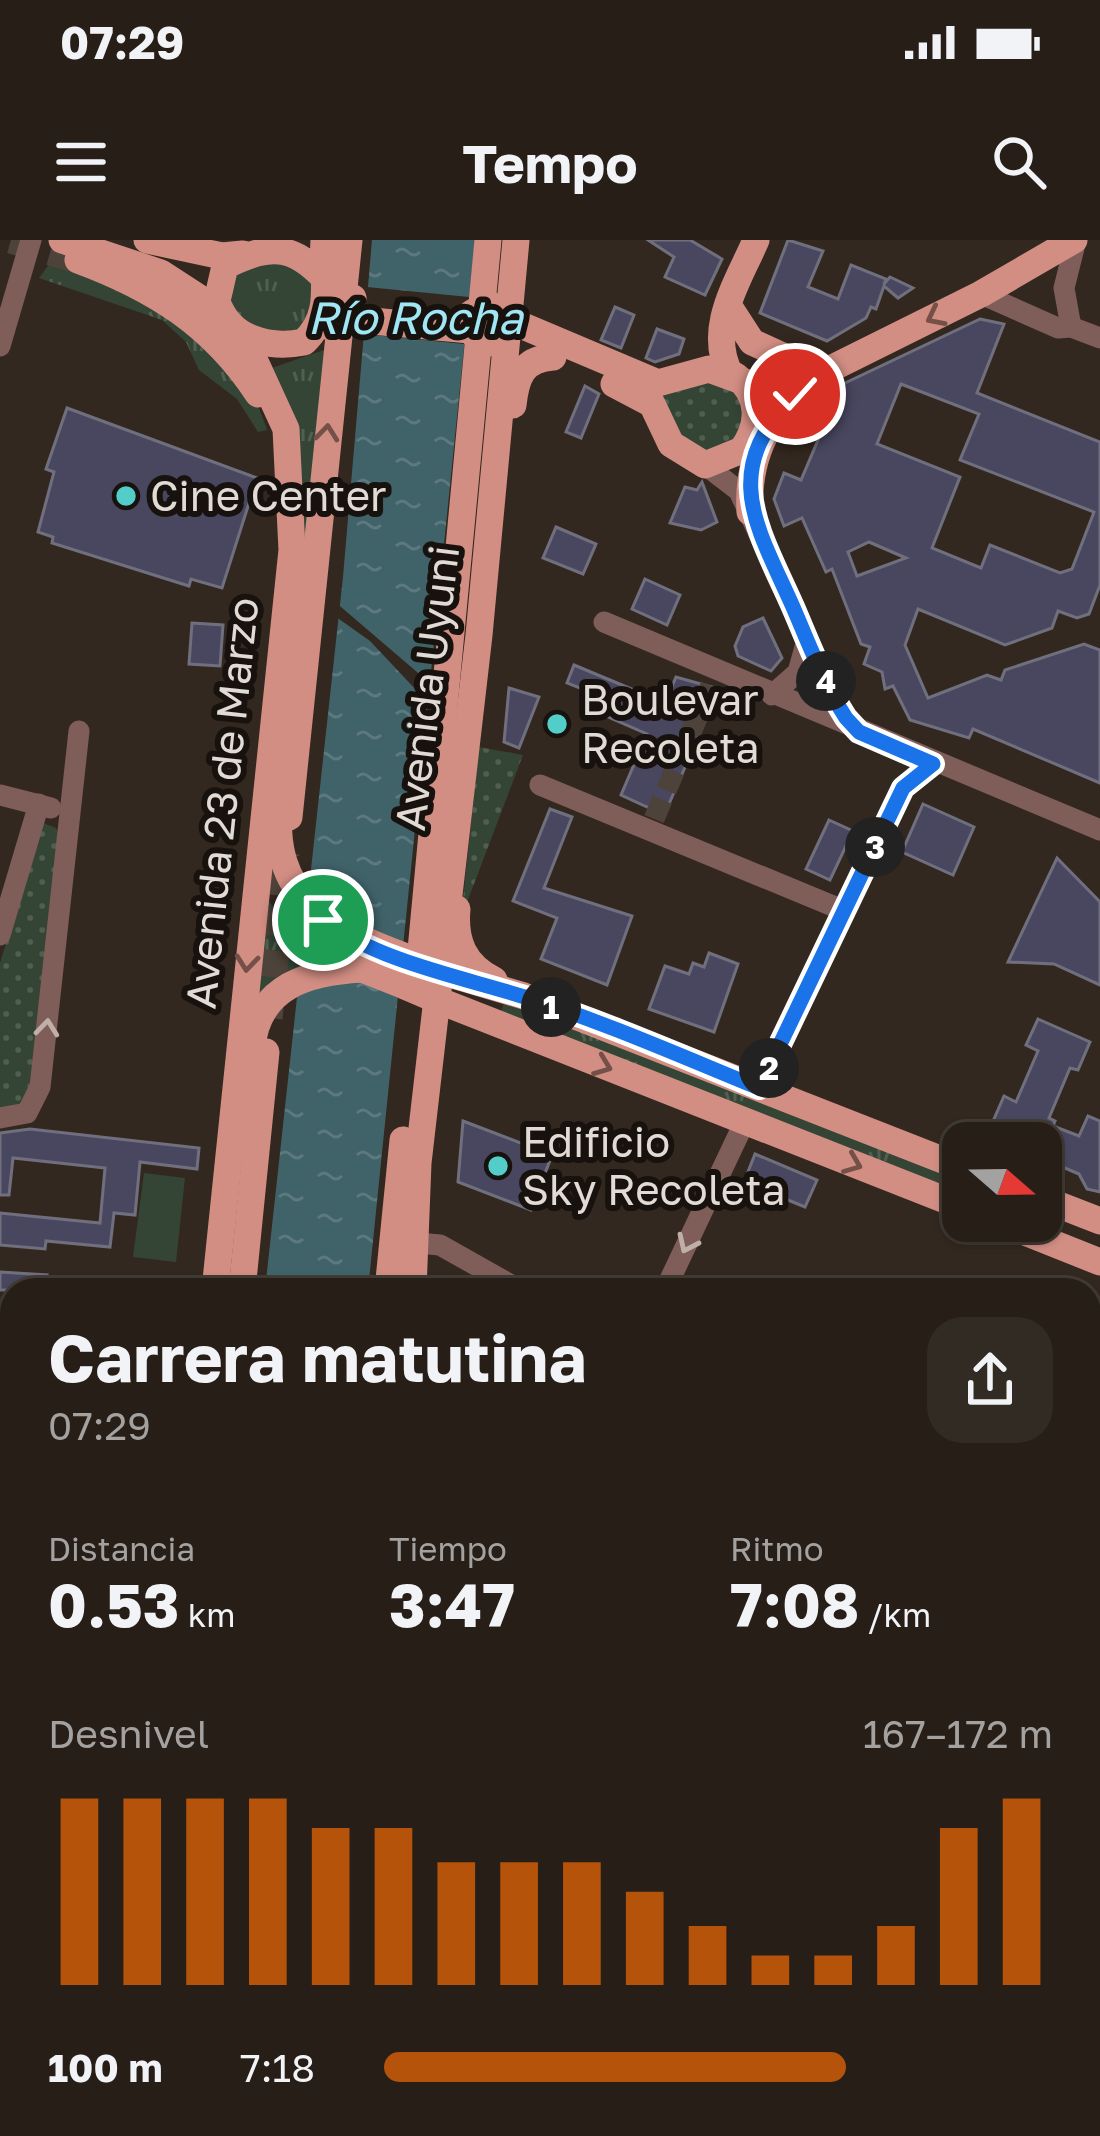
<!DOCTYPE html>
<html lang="es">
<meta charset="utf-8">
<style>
:root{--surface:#261e17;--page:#322b24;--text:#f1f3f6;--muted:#a4a2a1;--line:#423c36;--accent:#b45309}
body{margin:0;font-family:"Golos Text",sans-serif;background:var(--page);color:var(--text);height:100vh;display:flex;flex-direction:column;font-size:45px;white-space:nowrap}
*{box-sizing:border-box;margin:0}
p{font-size:39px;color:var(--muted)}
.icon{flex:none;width:66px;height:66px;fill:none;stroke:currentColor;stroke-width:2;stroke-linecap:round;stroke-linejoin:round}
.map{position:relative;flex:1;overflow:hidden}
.sheet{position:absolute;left:0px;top:1038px;width:1101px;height:858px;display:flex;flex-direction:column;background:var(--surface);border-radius:36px 36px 0 0;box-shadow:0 3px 9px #0004,0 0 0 3px var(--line)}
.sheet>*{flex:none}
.needle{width:78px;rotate:110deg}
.controls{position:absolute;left:942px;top:882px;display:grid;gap:24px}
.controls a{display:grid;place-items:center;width:120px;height:120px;border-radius:24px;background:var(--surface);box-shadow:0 3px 9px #0004,0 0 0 3px var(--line);font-size:60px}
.pin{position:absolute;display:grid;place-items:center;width:102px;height:102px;color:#fff;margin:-51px;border:6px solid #fff;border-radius:50%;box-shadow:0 3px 12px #0007}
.km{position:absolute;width:60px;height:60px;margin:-30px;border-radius:50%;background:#222;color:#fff;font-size:33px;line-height:60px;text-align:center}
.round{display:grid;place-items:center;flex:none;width:126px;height:126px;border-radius:36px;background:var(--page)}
.overview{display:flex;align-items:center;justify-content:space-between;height:204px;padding:0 48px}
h1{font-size:66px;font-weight:700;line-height:90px}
.figures{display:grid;grid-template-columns:repeat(3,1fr);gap:18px;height:204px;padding:12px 48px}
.figures div{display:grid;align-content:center}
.figures b{font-size:60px;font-weight:700}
.figures small{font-size:33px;font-weight:400}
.figures p{font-size:33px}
.chart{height:336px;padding:24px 48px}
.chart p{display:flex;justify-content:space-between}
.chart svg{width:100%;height:216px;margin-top:12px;stroke:var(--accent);stroke-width:6}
ul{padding:0 48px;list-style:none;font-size:39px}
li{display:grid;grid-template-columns:192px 144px 1fr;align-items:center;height:90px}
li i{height:30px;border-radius:15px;background:var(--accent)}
.status{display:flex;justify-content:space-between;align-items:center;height:84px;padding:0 60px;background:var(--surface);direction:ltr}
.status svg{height:33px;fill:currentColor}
header{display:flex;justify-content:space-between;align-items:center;height:156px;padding:0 48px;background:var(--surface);font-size:54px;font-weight:700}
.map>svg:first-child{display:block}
</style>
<div class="status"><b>07:29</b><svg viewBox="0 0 49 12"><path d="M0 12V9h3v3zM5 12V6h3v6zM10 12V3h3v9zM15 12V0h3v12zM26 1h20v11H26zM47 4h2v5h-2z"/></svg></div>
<header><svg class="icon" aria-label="menu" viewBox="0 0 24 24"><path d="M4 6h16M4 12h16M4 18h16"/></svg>Tempo<svg class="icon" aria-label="search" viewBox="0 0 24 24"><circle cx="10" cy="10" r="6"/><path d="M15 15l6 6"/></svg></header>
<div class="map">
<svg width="1100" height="1896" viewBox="0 0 1100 1896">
<defs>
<pattern id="grass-tufts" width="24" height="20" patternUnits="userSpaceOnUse" patternTransform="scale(3)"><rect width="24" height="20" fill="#344535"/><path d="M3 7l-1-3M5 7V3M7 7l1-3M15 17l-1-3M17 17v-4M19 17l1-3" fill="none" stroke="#515f51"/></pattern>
<pattern id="park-dots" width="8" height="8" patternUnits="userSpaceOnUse" patternTransform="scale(3)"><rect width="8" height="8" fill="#344535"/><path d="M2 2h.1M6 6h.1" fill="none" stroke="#515f51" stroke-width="1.8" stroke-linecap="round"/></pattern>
<pattern id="water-ripples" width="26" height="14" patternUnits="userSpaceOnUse" patternTransform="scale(3)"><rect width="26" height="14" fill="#40636a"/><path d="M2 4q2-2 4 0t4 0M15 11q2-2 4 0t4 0" fill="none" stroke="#5b797e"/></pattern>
</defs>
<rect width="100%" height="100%" fill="#33281f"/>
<!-- grass -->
<g fill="url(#grass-tufts)">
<polygon points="274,16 310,40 315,53 301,90 262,91 233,70 229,39"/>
<path d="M51,22C135,49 239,100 267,190L258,192L237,159L199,130L186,102L162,80L39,38Z"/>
<polygon points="324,110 327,112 301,337 301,218 269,129"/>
<polygon points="264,655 304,707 302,728 256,768"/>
<polygon points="505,761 963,938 963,956 499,776"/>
</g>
<!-- park -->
<g fill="url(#park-dots)">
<polygon points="701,138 733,145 747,173 734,202 704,211 687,205 656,150"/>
<polygon points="479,507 523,515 461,678"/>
<polygon points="43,583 56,588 60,597 29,865 0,875 0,723"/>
<polygon points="342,1884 576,1884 643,1896 341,1896"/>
</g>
<!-- pitch -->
<g fill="#344535">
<polygon points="144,933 185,938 176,1022 133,1017"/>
<polygon points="0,1519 12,1520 12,1739 0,1738"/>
</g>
<!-- water -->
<polygon fill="url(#water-ripples)" points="372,0 475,0 368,1050 265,1050 343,337"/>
<!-- pier -->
<g fill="#33281f">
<polygon points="367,47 469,57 464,104 362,94"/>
<polygon points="334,361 424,438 436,452 434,469 370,401 332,374"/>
</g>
<!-- building -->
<g fill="#494760" stroke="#706f7e" stroke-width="3" fill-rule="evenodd">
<polygon points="648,0 690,0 722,19 705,55 665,37 674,17"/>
<polygon points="788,0 823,11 808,47 838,59 851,25 886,39 884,44 890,37 913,48 898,58 884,46 876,69 871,67 866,78 827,101 760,73"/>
<polygon points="615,67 634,75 621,108 601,100"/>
<path d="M980,79L1004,84L977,153L1100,202V345L1089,374L1077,378L1058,371L1052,388L1005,405L918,369L905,405L928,458L987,435L1001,440L1005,430L1084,404L1100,410V543L973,489L969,498L910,480L893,446L885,449L882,432L864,424L870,407L861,404L832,329L826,332L802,278L784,286L774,259L784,233L801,240L818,200L800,193L805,177L800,175L822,154ZM901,144L979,174L960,220L1094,272L1072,329L1060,333L990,305L981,328L932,308L960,237L877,204ZM869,302L906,318L857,336L848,312Z"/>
<polygon points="657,89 684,99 679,114 655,122 646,118"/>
<polygon points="585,146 599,154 581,198 566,192"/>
<polygon points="67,168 257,238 222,348 191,339 189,346 52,303 53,297 38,292 54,232 46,229"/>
<polygon points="702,242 717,282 701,290 670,283 685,247 697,250"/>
<polygon points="556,287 596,304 583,334 543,318"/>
<polygon points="645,339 680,355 667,385 632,369"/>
<polygon points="763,378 782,418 771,431 738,416 735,406 743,387"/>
<polygon points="192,383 223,385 220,426 189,424"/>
<polygon points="574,425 665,463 676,437 719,449 669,564 647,567 621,555 647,494 592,470 598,455 567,443"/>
<polygon points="509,448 539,457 519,508 504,502"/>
<polygon points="923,564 974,587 953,635 902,612"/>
<polygon points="550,569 572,577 544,648 632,676 607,745 541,719 557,678 513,661"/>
<polygon points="829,580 853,591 830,640 806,629"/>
<polygon points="1057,618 1100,662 1100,745 1054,724 1008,722"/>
<polygon points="709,713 738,724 714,792 649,769 665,726 689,734 693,723 704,727"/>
<polygon points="1038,779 1090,802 1078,830 1070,828 1049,878 1055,881 1053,886 1079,896 1088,876 1100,881 1100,952 1087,949 1079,934 1041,918 1041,903 1005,903 987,895 1004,856 1016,862 1038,811 1026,805"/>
<polygon points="463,881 552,915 531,970 458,942"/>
<polygon points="30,889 199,908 197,929 140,922 135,975 114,973 110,1007 46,1001 45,1009 0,1005 0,973 100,983 105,928 13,918 9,955 0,955 0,893"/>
<polygon points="755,914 817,940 805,967 744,942"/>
<polygon points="0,1032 47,1035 45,1050 0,1050"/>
</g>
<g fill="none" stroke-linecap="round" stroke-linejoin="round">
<!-- minor-tunnel -->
<polyline stroke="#4d433a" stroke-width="21" stroke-dasharray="21 10" stroke-linecap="butt" points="654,579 711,445"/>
<!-- major-tunnel -->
<g stroke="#4d433a" stroke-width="27" stroke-dasharray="27 14" stroke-linecap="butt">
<polyline points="11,0 78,20"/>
<polyline points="269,778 286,613"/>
</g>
<!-- minor -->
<g stroke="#7f5d58" stroke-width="21">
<polyline points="981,54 1058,88 1071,87 1100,98"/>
<polyline points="1071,87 1064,48 1076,0"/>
<polyline points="0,106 31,0"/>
<polyline points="705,225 739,251 838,465 855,487"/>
<polyline points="604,382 1100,590"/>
<polyline points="772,455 798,432 807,400"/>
<polyline points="540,545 845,671"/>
<polyline points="0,555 51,568"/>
<polyline points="0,695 39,564"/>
<polyline points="759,848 903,548 933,524"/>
<polyline points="0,878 27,873 40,847 79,491"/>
<polyline points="418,1003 440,1005 520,1050"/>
<polyline points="665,1050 745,881"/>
<polyline points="1089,1225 1100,1204"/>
<polyline points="1089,1370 1100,1378 1089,1394"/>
<polyline points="1089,1557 1100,1540"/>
<polyline points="1089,1629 1100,1635"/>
<polyline points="1089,1867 1100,1874"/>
<polyline points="636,1884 706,1896"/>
<polyline points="729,1896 738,1884"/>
</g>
<!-- major -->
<g stroke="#d38e84" stroke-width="27">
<polyline points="62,0 161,33 221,72"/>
<polyline points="147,0 222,16 243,14"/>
<path d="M324,0C321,39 335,72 304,102C269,109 229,99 217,61L225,26C277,0 296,7 334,48"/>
<path d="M78,20C154,48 213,85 258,154"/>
<polyline points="728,65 752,102 822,134"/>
<polyline points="350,79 470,90"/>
<polyline points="516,83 658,143 709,129 753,145 790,149 981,54 1074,0"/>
<path d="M730,134C706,88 738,42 756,0"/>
<path d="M614,144L652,164L671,204L705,225L742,210C760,185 761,157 736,136"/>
<path d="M513,165C516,138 522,119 553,117"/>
<path d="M750,272C747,219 767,176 808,143"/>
<path d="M280,560C268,658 330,689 409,718"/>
<polyline points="289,577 349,0"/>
<path d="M457,669C454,701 464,725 494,740"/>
<polyline points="307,687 362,729 405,746"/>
<polyline points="443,732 524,756 963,928"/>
<polyline points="418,742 488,0"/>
<polyline points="440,761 963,967"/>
<path d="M252,807C258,745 309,732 362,729"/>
<polyline points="1041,958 1100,981"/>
<polyline points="997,981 1100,1022"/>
<polyline points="215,1050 292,310 286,189 243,95"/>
<polyline points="242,1050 266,812"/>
<polyline points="388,1050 403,900"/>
<polyline points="413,1050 418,923 479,395 516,0"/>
<polyline points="135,1896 136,1884"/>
<polyline points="160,1896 162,1884"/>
<polyline points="304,1896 305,1884"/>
<polyline points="330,1896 331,1884"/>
</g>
<!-- major-bridge -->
<g stroke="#d38e84" stroke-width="27">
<polyline points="334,48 353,58"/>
<polyline points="472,73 489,64"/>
<polyline points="501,78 516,83"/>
<polyline points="330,87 350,79"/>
<polyline points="470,90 484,105"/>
<polyline points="409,718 443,732"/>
<polyline points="405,746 440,761"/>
</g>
</g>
<!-- one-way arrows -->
<defs><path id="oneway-chevron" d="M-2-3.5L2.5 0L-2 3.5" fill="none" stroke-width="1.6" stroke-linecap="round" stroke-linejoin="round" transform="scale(3)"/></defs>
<g stroke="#755049">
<use href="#oneway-chevron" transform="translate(935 77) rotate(153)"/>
<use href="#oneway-chevron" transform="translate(327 193) rotate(-84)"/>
<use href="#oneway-chevron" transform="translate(247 723) rotate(96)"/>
<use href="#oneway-chevron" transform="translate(603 826) rotate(21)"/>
<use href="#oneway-chevron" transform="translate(853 924) rotate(22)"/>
</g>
<g stroke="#bfafa9">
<use href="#oneway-chevron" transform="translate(47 788) rotate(-84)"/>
<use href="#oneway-chevron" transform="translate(687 1004) rotate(115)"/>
</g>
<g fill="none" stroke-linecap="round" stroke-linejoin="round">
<defs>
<path id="route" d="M323,680C379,722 462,737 528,758C606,783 683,817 759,848L903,548L933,524L859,492L846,478C824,444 809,404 793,367C756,284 719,232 795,154"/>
</defs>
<!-- route casing -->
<use href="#route" stroke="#fff" stroke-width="24"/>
<!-- route -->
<use href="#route" stroke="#1a73e8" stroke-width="15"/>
</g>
<!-- markers -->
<g fill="#53cdca" stroke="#17120e" stroke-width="4.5">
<circle cx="126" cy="256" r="12"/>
<circle cx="557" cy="484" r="12"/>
<circle cx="498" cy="926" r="12"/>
</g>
<g text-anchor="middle" stroke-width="12" stroke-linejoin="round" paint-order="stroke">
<!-- poi labels -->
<g font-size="42" fill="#e2dbd5" stroke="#17120e" text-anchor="start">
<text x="150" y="271">Cine Center</text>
<text x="581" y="475">Boulevar<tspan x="581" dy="48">Recoleta</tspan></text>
<text x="522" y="917">Edificio<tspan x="522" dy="48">Sky Recoleta</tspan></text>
</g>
<!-- street labels -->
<g font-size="42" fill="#e2dbd5" stroke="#17120e">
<text transform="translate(427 448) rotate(-83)" y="15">Avenida Uyuni</text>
<text transform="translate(222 563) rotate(-84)" y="15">Avenida 23 de Marzo</text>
</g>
<!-- water labels -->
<g font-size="45" font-style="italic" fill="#a1e6f4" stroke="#17120e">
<text x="415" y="94">Río Rocha</text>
</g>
</g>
</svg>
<div class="controls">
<a><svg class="needle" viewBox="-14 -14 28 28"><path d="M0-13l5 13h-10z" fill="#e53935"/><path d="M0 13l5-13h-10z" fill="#a4a2a1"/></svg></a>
</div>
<div class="pin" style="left:323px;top:680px;background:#1e9e55"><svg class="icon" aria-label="arrive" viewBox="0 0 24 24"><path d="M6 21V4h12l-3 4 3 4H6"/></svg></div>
<div class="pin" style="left:795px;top:154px;background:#d93025"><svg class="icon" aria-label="check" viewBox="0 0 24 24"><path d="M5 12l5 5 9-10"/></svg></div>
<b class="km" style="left:551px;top:767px">1</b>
<b class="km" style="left:769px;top:828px">2</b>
<b class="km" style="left:875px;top:607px">3</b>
<b class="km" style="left:826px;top:441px">4</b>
<section class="sheet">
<div class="overview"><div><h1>Carrera matutina</h1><p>07:29</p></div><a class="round"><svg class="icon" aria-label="share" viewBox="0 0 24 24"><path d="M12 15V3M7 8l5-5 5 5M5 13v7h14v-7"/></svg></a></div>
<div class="figures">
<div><p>Distancia</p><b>0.53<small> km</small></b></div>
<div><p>Tiempo</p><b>3:47</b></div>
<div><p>Ritmo</p><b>7:08<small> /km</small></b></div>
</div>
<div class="chart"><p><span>Desnivel</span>167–172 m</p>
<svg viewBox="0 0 160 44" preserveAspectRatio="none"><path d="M5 44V6M15 44V6M25 44V6M35 44V6M45 44V12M55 44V12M65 44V19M75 44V19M85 44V19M95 44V25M105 44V32M115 44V38M125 44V38M135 44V32M145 44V12M155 44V6"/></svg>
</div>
<ul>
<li><b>100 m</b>7:18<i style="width:69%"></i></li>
</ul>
</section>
</div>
